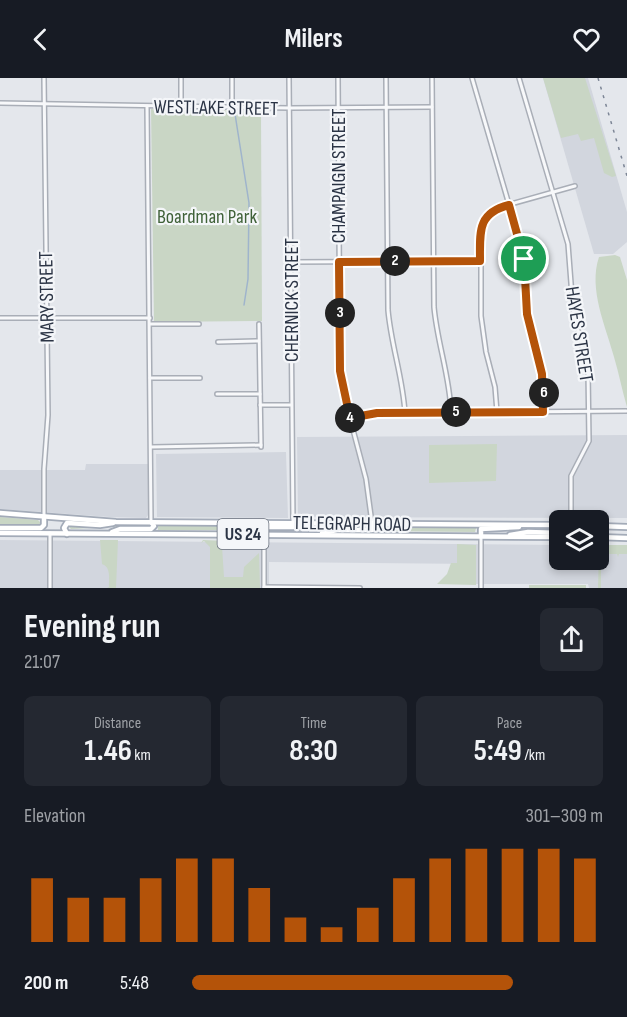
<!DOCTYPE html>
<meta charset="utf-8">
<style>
:root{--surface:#171b24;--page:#242831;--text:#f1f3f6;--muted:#9ea1a6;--accent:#b45309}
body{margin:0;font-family:"Sofia Sans Condensed",sans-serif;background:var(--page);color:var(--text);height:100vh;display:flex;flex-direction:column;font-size:22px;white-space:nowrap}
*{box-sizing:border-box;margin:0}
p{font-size:20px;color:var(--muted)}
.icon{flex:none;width:33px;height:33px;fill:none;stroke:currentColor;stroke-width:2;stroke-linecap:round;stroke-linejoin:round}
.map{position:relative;height:510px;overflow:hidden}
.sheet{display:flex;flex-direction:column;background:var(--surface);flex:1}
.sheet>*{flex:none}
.fabs{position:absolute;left:549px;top:432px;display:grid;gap:12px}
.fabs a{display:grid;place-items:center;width:60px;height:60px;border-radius:9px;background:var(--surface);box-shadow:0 3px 9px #0003;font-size:30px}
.pin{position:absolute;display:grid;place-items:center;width:51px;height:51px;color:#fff;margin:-26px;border:3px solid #fff;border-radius:50%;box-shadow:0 2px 6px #0007}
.km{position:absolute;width:30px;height:30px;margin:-15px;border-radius:50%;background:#222;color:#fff;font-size:16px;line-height:30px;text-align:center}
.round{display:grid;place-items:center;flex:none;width:63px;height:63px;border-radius:9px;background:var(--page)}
.headline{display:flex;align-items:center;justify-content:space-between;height:102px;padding:0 24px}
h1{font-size:33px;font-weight:700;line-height:45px}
.metrics{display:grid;grid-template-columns:repeat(3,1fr);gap:9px;height:102px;padding:6px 24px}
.metrics div{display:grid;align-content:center;border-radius:9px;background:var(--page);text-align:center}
.metrics b{font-size:30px;font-weight:700}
.metrics small{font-size:16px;font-weight:400}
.metrics p{font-size:16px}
.chart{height:168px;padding:12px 24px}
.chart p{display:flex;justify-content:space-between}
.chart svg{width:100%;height:108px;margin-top:6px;stroke:var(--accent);stroke-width:6}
ul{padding:0 24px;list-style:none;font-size:20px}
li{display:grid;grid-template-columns:96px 72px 1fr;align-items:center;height:45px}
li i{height:15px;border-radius:8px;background:var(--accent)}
header{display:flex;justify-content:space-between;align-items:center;height:78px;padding:0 24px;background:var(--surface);font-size:27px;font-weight:700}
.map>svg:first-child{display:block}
</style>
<header><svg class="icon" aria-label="back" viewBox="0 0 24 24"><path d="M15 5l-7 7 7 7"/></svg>Milers<svg class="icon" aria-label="heart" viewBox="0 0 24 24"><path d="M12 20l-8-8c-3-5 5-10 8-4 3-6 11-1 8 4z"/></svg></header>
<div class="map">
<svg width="627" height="510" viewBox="0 0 627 510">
<rect width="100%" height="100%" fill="#e4e7ec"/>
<!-- built -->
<g fill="#d2d6de">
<polygon points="543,0 588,0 627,134 627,164 613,176 594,176"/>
<polygon points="627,357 627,440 298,439 297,359"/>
<polygon points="286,374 288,440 157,439 156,376"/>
<polygon points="86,386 150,386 148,437 146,440 110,439 0,431 0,392 85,392"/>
<polygon points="0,462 559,467 560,482 598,482 599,467 627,467 627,510 589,510 588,506 474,506 474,486 269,484 269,510 0,510"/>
</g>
<!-- green -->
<g fill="#c9d6c5">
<polygon points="543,0 585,0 616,98 612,99 604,95 594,60 581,63 578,56 561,60"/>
<polygon points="151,31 261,33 262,243 154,244"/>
<path d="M615,177L620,179L627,202V329C622,312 619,296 614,279C606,249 588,211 599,179Z"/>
<polygon points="497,366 496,403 429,405 429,367"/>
<polygon points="0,439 38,442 41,445 35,448 0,449"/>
<polygon points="73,447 149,447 71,451 69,449"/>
<polygon points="158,447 259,448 258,452 158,452"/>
<polygon points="332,448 370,449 308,452 267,452"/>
<polygon points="378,448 476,450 475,454 378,453"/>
<path d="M100,462H118L116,510H107L109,509C109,500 111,489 102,486Z"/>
<polygon points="203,462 227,463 222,468 224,499 243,499 244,489 259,475 260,510 210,510 210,469 204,463 201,465"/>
<polygon points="457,466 476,467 476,507 437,506 447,496 451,485 457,485"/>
<polygon points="605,467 627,467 627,476 619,476 618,479 617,476 604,476 601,480 601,510 598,510 599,472"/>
<rect x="529" y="507" width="57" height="3"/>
</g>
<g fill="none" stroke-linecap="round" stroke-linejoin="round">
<!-- stream -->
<polyline stroke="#9fb4cc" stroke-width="1.5" points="235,36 249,125 248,201 244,227"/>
<defs>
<g id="street">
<polyline points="44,0 48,337 44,391 44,439"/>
<polyline points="181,0 181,28"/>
<polyline points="232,0 232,29"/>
<polyline points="289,0 293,444"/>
<polyline points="338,0 340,293 346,325 366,401 372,445"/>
<path d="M386,0L388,232C391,267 403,300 405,335"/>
<path d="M432,0L434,229C437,264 450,299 451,334"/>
<polyline points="472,0 522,171 525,191 527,236 542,296 543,334"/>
<polyline points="519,0 568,166 573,231 588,293 589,363 571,398 571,442"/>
<polyline points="0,25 290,30 432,29"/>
<polyline points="147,28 151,444"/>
<polyline points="291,184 480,183"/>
<polyline points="0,240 150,240"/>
<polyline points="150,246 199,246"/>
<polyline points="259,246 261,369"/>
<polyline points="218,264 259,263"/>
<polyline points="150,300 200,300"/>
<polyline points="217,316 260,316"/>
<polyline points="260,327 291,327"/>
<polyline points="497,334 495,309 486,274 481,238 481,149 487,138 500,129 575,108"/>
<polyline points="350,340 377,335 626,333"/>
<polyline points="151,369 261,367"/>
<polyline points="264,509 360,510"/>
<polyline points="50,510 50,455"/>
<polyline points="264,510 264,458"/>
<polyline points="481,510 481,458"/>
</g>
<g id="primary">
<polyline points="0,435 116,444 560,447"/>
<polyline points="598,448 627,449"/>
<polyline points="0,450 41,450 44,447 44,439"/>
<polyline points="112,454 120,451 151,451 154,448 151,444"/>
<polyline points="0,455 560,459"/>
<polyline points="322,455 337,452 372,452 372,445"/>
<polyline points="67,456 64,450 67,445 100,447 113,445"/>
<polyline points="264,456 264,449 300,449 308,446"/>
<polyline points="510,457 528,454 560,455"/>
<polyline points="481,458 481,451 519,449"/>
<polyline points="598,459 627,460"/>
</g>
</defs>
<!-- street casing -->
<use href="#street" stroke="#a9aeb7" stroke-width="6"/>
<!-- primary casing -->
<use href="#primary" stroke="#a3abb8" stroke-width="8"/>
<!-- street -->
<use href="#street" stroke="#f7f8fa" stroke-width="3"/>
<!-- primary -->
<use href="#primary" stroke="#fff" stroke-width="4.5"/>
<!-- rail -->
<polyline stroke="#7d8696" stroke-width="1.5" stroke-dasharray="3 6" stroke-linecap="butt" points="598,0 627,98"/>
</g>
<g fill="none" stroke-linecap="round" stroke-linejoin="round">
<defs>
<path id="route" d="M509,127L524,181L527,236L542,296L543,334L377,335L350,340L340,293L339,184L480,183C480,154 477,135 509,127Z"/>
</defs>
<!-- route casing -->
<use href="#route" stroke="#fff" stroke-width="12"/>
<!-- route -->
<use href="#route" stroke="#b45309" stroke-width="8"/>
</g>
<g text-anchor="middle" stroke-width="4.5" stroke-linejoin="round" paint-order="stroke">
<!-- shield labels -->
<rect fill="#f4f6f9" stroke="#676e7b" stroke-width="1.5" x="217.5" y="441" width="51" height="30" rx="4.5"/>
<g font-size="18" font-weight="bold" fill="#2b3445">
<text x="243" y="462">US 24</text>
</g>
<!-- street labels -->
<g font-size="20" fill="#2b3445" stroke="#f4f6f9">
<text transform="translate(216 29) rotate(1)" y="7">WESTLAKE STREET</text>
<text transform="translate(338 98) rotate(-90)" y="7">CHAMPAIGN STREET</text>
<text transform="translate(46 219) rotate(-91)" y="7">MARY STREET</text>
<text transform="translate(291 222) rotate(-90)" y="7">CHERNICK STREET</text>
<text transform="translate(580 256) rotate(81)" y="7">HAYES STREET</text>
<text transform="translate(352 445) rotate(1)" y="7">TELEGRAPH ROAD</text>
</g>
<!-- park labels -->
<g font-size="20" fill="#3f6138" stroke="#f4f6f9">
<text x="207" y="145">Boardman Park</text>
</g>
</g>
</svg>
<div class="fabs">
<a><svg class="icon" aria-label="layers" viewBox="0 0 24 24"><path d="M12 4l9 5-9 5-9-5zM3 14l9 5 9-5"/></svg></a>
</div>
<div class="pin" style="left:524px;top:181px;background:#1e9e55"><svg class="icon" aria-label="arrive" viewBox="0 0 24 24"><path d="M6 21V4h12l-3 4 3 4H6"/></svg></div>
<b class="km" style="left:395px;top:183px">2</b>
<b class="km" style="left:340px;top:235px">3</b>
<b class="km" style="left:350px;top:340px">4</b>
<b class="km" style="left:456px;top:334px">5</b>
<b class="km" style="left:544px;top:315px">6</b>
</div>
<section class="sheet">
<div class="headline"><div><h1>Evening run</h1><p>21:07</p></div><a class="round"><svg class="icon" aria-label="share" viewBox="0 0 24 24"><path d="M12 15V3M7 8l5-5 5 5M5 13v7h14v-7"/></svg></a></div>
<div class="metrics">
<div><p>Distance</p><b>1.46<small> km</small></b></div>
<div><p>Time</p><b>8:30</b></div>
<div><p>Pace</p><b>5:49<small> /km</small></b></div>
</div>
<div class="chart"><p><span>Elevation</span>301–309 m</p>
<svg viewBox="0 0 160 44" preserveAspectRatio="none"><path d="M5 44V18M15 44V26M25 44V26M35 44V18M45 44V10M55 44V10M65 44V22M75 44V34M85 44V38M95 44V30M105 44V18M115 44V10M125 44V6M135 44V6M145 44V6M155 44V10"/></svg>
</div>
<ul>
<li><b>200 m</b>5:48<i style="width:78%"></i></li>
</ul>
</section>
